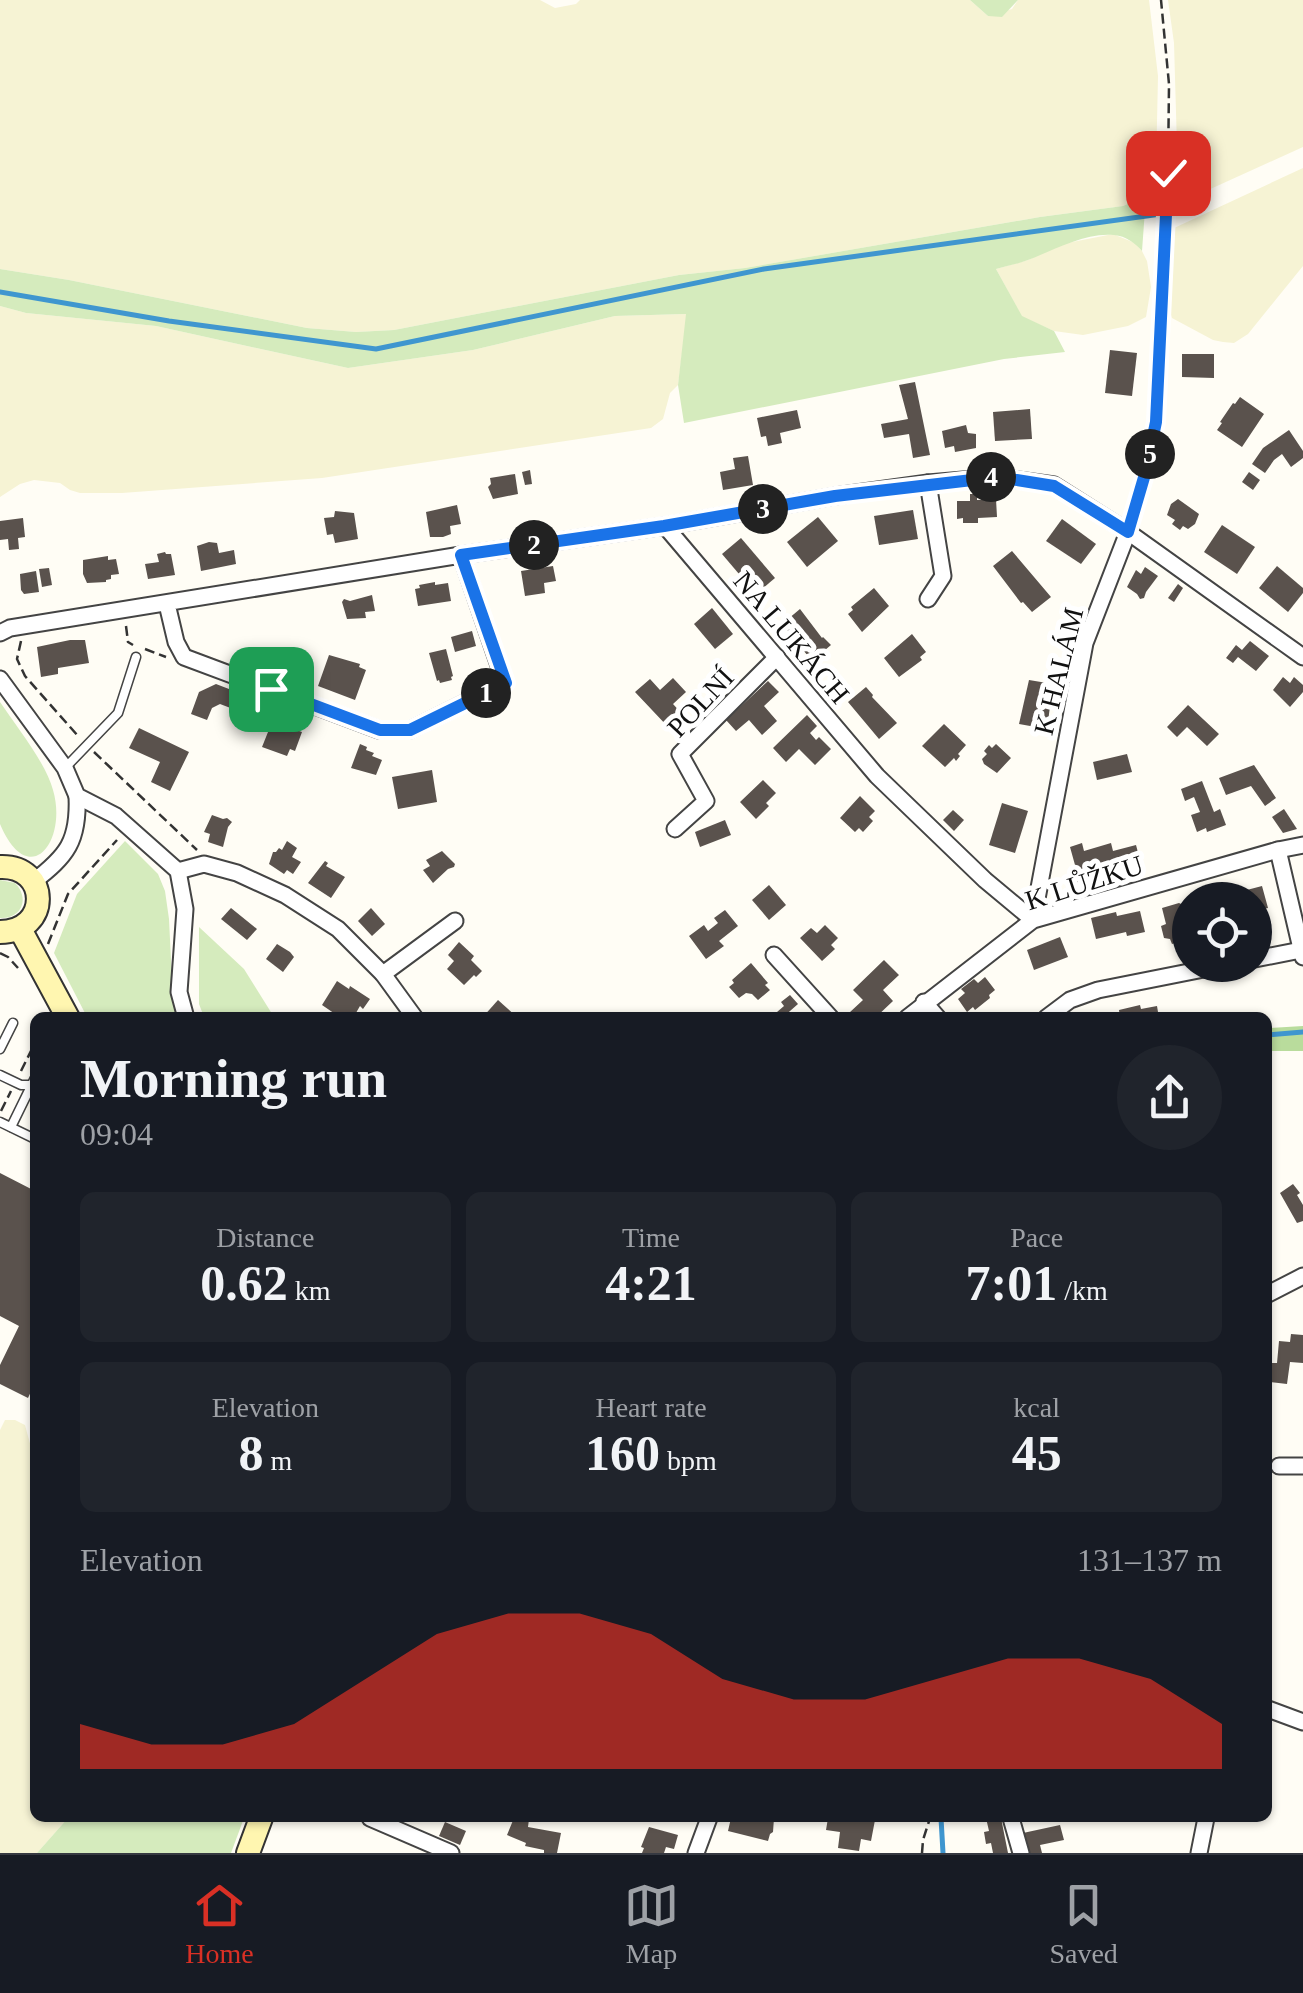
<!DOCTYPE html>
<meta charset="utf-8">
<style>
:root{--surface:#171b24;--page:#20242c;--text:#f1f3f6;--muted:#9ea1a6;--line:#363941;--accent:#d93025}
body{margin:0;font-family:Georgia,serif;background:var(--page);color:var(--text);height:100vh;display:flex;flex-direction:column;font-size:38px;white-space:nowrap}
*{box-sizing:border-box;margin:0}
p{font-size:32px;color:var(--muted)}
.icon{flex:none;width:55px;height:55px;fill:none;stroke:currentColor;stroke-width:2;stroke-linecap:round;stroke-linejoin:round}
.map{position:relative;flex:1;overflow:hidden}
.details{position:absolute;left:30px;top:1012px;width:1242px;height:810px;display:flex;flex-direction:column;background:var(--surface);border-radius:15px;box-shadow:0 2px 8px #0004}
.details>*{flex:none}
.controls{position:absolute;left:1172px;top:882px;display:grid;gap:20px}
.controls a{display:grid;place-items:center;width:100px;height:100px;border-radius:50%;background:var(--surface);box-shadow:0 2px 8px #0004;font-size:50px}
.pin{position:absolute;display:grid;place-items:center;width:85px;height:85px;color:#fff;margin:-42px;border-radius:20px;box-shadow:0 5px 15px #0006}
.km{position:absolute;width:50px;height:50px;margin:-25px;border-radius:50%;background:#222;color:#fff;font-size:28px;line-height:50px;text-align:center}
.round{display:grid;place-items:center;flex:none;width:105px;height:105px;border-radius:52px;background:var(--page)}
.summary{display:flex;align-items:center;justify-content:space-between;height:170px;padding:0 50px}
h1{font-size:55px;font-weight:800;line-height:75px}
.figures{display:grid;grid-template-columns:repeat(3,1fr);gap:15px;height:170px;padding:10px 50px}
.figures div{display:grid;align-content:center;border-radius:15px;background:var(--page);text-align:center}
.figures b{font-size:50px;font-weight:800}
.figures small{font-size:28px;font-weight:400}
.figures p{font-size:28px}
.chart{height:280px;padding:20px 50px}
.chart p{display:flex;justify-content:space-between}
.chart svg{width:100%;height:180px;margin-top:10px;fill:var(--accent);opacity:.7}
.tabs{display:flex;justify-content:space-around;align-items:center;height:140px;border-top:2px solid var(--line);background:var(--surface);font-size:28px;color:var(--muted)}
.tabs a{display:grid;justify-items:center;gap:5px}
.tabs .current{color:var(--accent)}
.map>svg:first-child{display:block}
</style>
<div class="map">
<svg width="1303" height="1853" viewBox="0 0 1303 1853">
<rect width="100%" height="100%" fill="#fffdf5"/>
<!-- farmland -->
<g fill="#f6f3d4">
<polygon points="0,0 540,0 555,8 576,4 580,0 970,0 988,16 1012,9 1018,0 1149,0 1158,76 1156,168 1146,196 1123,206 1040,217 745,268 679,275 394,330 356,332 307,328 69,280 0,269"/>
<polygon points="1168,0 1303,0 1303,147 1173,206 1177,147 1174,43"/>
<polygon points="1303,168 1303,266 1248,334 1234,343 1223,342 1213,340 1172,318 1166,298 1172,229"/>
<polygon points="1113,234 1135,243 1142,251 1147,261 1151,287 1146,317 1128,326 1083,335 1054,331 1022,317 996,269 1028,260 1062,244"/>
<polygon points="0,306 26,313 156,326 348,368 473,350 615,316 687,314 678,385 670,393 663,419 651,428 322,478 122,493 80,493 70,490 60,483 34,480 20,484 0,497"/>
<polygon points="5,1420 15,1420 25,1425 32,1451 34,1492 32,1548 35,1550 35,1818 68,1818 37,1853 0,1853 0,1430"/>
</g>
<!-- green -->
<g fill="#d5ebbd">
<polygon points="970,0 1018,0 1002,17 988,16"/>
<path d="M1146,196L1142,251C1135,243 1126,236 1114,235C1086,232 1054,250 1028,260C1018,264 1007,266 996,269L1022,316L1054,331L1065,352L1004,359L684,423L678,385L686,314L615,316L473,350L348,368L156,326L26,313L0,306V269L69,280L307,328L356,332L394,330L679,275L745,268L1040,217L1123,206Z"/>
<path d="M0,702C16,726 46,763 53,790C68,841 29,892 0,824Z"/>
<polygon points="125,841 158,874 165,891 169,919 173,1001 177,1017 87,1017 54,953 77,894"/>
<path d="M0,880L15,883C30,898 22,919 0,918Z"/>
<polygon points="199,927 244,969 274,1017 204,1017 199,1004"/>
<polygon points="68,1818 244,1818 231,1853 37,1853"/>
</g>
<!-- forest -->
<polygon fill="#b9dc9c" points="1303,1026 1303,1051 1268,1051 1268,1028"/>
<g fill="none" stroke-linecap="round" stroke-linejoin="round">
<!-- stream -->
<g stroke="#3f96cf" stroke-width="5">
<polyline points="0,292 169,321 376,349 764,269 1161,214"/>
<polyline points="1268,1035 1303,1032"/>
<polyline points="941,1818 943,1853"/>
</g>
</g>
<!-- building -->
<g fill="#5a524d">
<polygon points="1110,350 1137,353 1132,396 1105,393"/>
<polygon points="1182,354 1214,354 1214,378 1182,377"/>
<polygon points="915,382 930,455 913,458 909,434 884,438 881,424 908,419 899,385"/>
<polygon points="1240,397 1264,414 1242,447 1217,430 1222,423 1220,422 1233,403 1235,404"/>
<polygon points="1030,409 1032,439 995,441 993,412"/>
<polygon points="797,410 801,428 780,433 782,443 768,446 766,436 761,437 757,418"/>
<polygon points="966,425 968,433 976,434 976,448 955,452 954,446 945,448 942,431"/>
<polygon points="1289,430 1303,451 1303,458 1291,467 1282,454 1274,460 1265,473 1252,464 1263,448"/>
<polygon points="748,456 753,485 723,490 720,472 735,469 733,458"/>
<polygon points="530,470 532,484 525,485 522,472"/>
<polygon points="1249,472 1260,480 1253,490 1242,482"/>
<polygon points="515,474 518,494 493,499 488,487 491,484 490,478"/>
<polygon points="970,494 977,494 977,500 996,499 997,517 978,518 978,523 963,523 963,518 957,519 957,501 970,501"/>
<polygon points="1178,499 1199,514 1195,524 1188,529 1183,526 1180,530 1172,524 1175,520 1167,515 1171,504"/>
<polygon points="457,505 461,524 450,526 451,534 443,537 430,537 426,512"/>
<polygon points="913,510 918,539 879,545 874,516"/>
<polygon points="335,511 354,513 358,539 335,543 333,534 327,535 324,518 334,517"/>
<polygon points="818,517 838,541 807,567 787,542"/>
<polygon points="23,518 25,537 18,538 19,549 9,550 8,539 0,540 0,521"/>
<polygon points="1062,519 1096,544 1081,564 1046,541"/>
<polygon points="1222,525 1255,547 1237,574 1204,552"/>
<polygon points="741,538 775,578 756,594 722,554"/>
<polygon points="209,542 217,543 219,553 234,550 236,564 201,571 197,546"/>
<polygon points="1012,551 1051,597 1032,612 1023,602 1021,603 993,566"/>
<polygon points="165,552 166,554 171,554 175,575 148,579 145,564 159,562 157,554"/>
<polygon points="108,556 108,560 116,559 119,574 111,575 111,579 106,580 106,582 87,583 83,574 83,560"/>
<polygon points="553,566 556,581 544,583 545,593 525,596 521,571"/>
<polygon points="1277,566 1303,588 1303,593 1288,612 1259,588"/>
<polygon points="1145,567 1158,576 1146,592 1144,598 1140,599 1137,594 1127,587 1136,570 1141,574"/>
<polygon points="49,568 52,585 42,587 39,569"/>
<polygon points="36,571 39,592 24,594 21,590 20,574"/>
<polygon points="435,582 435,585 448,583 451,601 418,606 415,589 420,588 419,585"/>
<polygon points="1178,584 1183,588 1174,602 1168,598"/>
<polygon points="874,588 889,606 862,632 848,614 853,610 851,607"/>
<polygon points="372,595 375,611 365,612 366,618 347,619 342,602 344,599 350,601"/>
<polygon points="712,608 733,634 715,649 694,624"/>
<polygon points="800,609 822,638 823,637 831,645 812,661 782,624"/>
<polygon points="472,631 476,646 455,652 451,637"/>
<polygon points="912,634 926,652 920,657 922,660 899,677 884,658"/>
<polygon points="70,640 85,640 89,663 58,668 58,674 41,677 37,647"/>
<polygon points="1250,641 1269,656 1256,671 1238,657 1233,663 1226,658 1236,645 1242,650"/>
<polygon points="446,649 453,676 451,677 452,680 440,683 439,680 437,681 429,653"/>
<polygon points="329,655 360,664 359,667 366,670 355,700 318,686"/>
<polygon points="719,670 730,682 716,694 705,682"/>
<polygon points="1283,677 1290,683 1294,677 1303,685 1303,692 1290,707 1273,690"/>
<polygon points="673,678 686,692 673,704 683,715 669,728 635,692 650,679 660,690"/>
<polygon points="1029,680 1053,684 1047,729 1019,724"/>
<polygon points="768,681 779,692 764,706 777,721 762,735 749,720 736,731 726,720"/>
<polygon points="216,684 255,699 249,715 220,704 212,708 207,720 191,714 199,692"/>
<polygon points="866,687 873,695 872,697 897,723 879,739 848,702"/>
<polygon points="1188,705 1219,734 1207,746 1187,727 1177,737 1167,727"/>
<polygon points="276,712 299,722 296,730 302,732 295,751 290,749 287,756 262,747"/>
<polygon points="807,715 817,726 810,733 816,740 819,737 831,749 815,765 799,749 786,762 773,748"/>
<polygon points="944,724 966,745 958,754 960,756 956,761 954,758 945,767 922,746"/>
<polygon points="139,728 189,752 170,791 151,782 160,762 129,748"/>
<polygon points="360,744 367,747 366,750 374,753 372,756 382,760 376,775 351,768"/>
<polygon points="996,744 1011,758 997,773 984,764 982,759 987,754 984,751 989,745 992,748"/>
<polygon points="1127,754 1132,772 1097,780 1093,762"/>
<polygon points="1254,765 1276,798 1265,806 1251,786 1226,795 1219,778"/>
<polygon points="432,770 437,802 398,809 392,777"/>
<polygon points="763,780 776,793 766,803 769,806 756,819 740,802"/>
<polygon points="1202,781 1214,812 1220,809 1226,825 1207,832 1206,828 1197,832 1191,815 1200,812 1194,797 1185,801 1181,789"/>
<polygon points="860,796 875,811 869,817 873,821 863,832 859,828 855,832 840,818"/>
<polygon points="1002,803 1028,811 1015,853 989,845"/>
<polygon points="1284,809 1297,829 1283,833 1272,817"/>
<polygon points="953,810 964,820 954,831 943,820"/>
<polygon points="212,815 223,819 227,818 232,822 228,827 223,847 208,842 210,834 204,832"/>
<polygon points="725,820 731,835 700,847 695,832"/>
<polygon points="287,841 297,848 292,857 301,862 293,874 287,870 284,874 269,864 273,852 276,852 279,848 282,850"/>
<polygon points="1082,843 1084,851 1111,843 1113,851 1136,845 1140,860 1113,867 1113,869 1093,875 1094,877 1075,883 1071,867 1075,865 1070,847"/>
<polygon points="442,851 455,864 454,867 448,869 433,883 423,870 430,866 426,860"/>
<polygon points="325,861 328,863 326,866 345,877 331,898 308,883"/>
<polygon points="769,885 786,905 769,920 752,900"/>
<polygon points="1262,886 1268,908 1255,911 1255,900 1229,900 1226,891 1242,887 1243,891"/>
<polygon points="1179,903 1183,905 1190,904 1190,933 1180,936 1182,941 1172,944 1170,939 1164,938 1161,926 1166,924 1162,908"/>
<polygon points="231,908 257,929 247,940 221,919"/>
<polygon points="371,908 385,924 372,936 358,921"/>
<polygon points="725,910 738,926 719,941 724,946 706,959 689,936 704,925 708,931 718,923 714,918"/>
<polygon points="1140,911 1145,932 1127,936 1126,932 1096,939 1091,918 1116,912 1117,916"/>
<polygon points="825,925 838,938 831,945 835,949 822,961 800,938 811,928 817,933"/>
<polygon points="1060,937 1068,957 1034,970 1027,950"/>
<polygon points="459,942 474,956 471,960 482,971 476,977 474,975 464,985 447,969 454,961 448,955"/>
<polygon points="277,944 290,952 294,957 283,972 266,959"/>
<polygon points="884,960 899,975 883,990 893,1001 875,1018 853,1018 849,1013 863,1000 853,990"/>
<polygon points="751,963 768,983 765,985 770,990 758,1000 752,994 746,993 739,998 729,987 734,983 732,980"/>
<polygon points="985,977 995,990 989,995 990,998 975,1010 973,1007 967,1012 958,999 965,993 961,989 974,979 978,983"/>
<polygon points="337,981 349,989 350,986 370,999 363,1009 360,1006 353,1018 341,1018 322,1005"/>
<polygon points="790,995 798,1004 782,1018 777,1012 784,1006 781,1002"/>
<polygon points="498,1000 518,1018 482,1018"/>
<polygon points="1140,1005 1141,1009 1157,1006 1159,1018 1120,1018 1119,1010"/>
<polygon points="0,1173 35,1191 35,1223 31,1232 35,1234 35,1383 28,1398 0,1384 0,1365 19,1326 0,1316"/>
<polygon points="1293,1184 1300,1193 1297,1195 1303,1205 1303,1221 1297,1223 1280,1193"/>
<polygon points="1291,1334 1303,1335 1303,1363 1290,1362 1287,1384 1270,1382 1272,1363 1277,1363 1279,1341 1290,1342"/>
<polygon points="514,1818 529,1819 528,1827 561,1833 557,1853 544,1853 544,1850 525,1846 526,1843 507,1835"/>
<polygon points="731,1818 774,1818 773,1832 770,1834 768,1841 728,1831"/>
<polygon points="828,1818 875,1820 871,1841 861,1839 859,1851 838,1848 840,1832 826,1830"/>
<polygon points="986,1818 1001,1818 1008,1853 993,1853 991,1843 986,1844 984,1832 989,1831"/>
<polygon points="445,1822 466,1831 460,1845 439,1836"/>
<polygon points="1060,1825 1064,1840 1040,1845 1042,1853 1028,1853 1023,1833"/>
<polygon points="649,1827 678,1835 674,1849 666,1847 664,1853 642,1853 644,1848 641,1847"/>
</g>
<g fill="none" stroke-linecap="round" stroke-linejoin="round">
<defs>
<g id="lane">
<polyline points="65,768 118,713 136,657"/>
<polyline points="0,1049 13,1023"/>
<polyline points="0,1075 21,1085 31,1085"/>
<polyline points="31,1085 35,1099"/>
<polyline points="0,1122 35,1139"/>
<polyline points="11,1127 35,1078"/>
</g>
<g id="street">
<polyline points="665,526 877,776 985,880 1033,920 1085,643 1128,532"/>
<polyline points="461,555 665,526 835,496 928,483 998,477 1054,485 1128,532 1303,657"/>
<polyline points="928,599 943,576 928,483"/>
<polyline points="0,633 10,628 461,555 505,683 410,730 379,730 184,657 176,642 167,604"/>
<polyline points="0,679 65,768 77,796 116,816 178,871 185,909 179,992 186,1018"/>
<polyline points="675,829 706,801 680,754 777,657"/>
<polyline points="1278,850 1303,957"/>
<polyline points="178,871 204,864 237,873 285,895 338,929 383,974 415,1018"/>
<path d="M33,882C67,856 79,841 77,796"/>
<polyline points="774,955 831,1018"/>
<polyline points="1255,959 1301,950"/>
<polyline points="383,974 455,921"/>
<polyline points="924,1002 938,1018"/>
<polyline points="907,1018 1033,920 1278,850 1303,845"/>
<polyline points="1046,1018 1070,1000 1098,990 1224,965"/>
<polyline points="1268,1294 1303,1276"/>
<polyline points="1279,1466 1303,1466"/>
<polyline points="1268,1709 1303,1722"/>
<polyline points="370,1818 451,1853"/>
<polyline points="1011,1818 1021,1853"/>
<polyline points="696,1853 709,1818"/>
<polyline points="1199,1853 1206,1818"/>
</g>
<g id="secondary">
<path d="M0,867C50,865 51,932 0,932"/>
<polyline points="20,929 68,1018"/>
<polyline points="248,1853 261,1818"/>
</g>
</defs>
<!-- lane casing -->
<use href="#lane" stroke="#444" stroke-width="11"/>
<!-- street casing -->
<use href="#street" stroke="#444" stroke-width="19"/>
<!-- secondary casing -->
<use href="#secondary" stroke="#333" stroke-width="26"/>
<!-- path -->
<g stroke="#333" stroke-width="2.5" stroke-dasharray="10 5" stroke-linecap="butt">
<polyline points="1133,515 1145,474 1157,423 1168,173 1169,84 1161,0"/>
<polyline points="126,626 128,642 133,645"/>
<polyline points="21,641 17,659 25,676 78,736"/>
<polyline points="145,649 166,657"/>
<polyline points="94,752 197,850"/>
<polyline points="48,944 68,894 117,840"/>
<polyline points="0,953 8,957 18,968"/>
<polyline points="21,1071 35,1043"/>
<polyline points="1,1111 11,1091"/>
<polyline points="922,1853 923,1840 930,1818"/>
</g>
<!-- lane -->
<use href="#lane" stroke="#fff" stroke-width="8"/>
<!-- street -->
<use href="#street" stroke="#fff" stroke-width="15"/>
<!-- secondary -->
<use href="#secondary" stroke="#fff6b0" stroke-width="22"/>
</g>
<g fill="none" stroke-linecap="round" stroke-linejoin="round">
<defs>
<polyline id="route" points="271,689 380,730 410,730 506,683 461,555 664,526 835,496 998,477 1054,486 1128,532 1145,474 1156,422 1168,173"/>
</defs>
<!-- route casing -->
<use href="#route" stroke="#fff" stroke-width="20"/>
<!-- route -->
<use href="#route" stroke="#1a73e8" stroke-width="12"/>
</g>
<g text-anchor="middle" stroke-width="10" stroke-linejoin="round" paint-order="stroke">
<!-- street labels -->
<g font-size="28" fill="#111" stroke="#fff">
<text transform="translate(792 637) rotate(50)" y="10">NA LUKÁCH</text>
<text transform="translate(1058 671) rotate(-76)" y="10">K HALÁM</text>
<text transform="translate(700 702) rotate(-47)" y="10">POLNÍ</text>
<text transform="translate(1084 882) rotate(-18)" y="10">K LŮŽKU</text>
</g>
</g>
</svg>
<div class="controls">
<a><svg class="icon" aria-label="locate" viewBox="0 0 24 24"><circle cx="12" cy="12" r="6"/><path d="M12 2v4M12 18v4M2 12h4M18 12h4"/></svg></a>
</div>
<div class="pin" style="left:271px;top:689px;background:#1e9e55"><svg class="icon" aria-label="arrive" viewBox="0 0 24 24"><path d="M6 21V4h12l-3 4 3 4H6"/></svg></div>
<div class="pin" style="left:1168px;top:173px;background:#d93025"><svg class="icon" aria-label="check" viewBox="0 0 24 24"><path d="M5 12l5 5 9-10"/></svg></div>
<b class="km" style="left:486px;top:693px">1</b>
<b class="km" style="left:534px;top:545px">2</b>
<b class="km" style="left:763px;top:509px">3</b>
<b class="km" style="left:991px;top:477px">4</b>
<b class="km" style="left:1150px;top:454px">5</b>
<section class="details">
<div class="summary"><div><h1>Morning run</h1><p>09:04</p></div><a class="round"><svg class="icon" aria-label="share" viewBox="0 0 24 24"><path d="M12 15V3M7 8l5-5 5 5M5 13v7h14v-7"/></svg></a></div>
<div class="figures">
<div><p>Distance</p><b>0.62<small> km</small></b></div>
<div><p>Time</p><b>4:21</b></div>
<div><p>Pace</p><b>7:01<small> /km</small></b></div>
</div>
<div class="figures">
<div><p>Elevation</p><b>8<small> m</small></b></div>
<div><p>Heart rate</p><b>160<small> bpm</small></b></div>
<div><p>kcal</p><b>45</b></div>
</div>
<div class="chart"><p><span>Elevation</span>131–137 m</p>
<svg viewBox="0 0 160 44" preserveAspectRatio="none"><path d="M0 44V33L10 38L20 38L30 33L40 22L50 11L60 6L70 6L80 11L90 22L100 27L110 27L120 22L130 17L140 17L150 22L160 33V44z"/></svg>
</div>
</section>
</div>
<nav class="tabs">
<a class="current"><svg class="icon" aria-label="home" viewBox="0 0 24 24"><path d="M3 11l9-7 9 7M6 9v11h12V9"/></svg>Home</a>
<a><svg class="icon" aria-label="map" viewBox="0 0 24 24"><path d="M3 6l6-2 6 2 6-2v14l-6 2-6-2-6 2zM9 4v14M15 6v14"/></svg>Map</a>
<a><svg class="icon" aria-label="saved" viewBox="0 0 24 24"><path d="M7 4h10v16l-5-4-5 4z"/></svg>Saved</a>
</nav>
